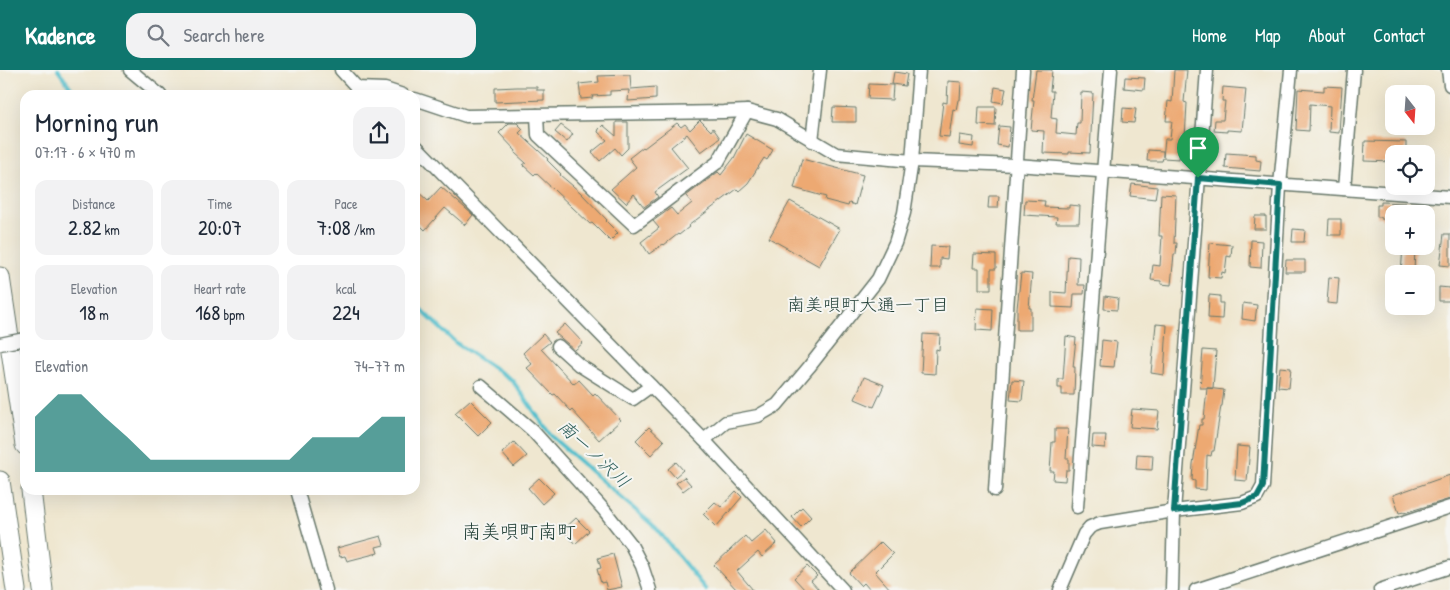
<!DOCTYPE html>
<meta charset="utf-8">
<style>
:root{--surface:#fff;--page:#f2f2f3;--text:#1f2937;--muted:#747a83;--accent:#0f766e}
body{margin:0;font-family:"Patrick Hand","Klee One",sans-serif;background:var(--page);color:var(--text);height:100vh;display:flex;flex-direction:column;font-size:19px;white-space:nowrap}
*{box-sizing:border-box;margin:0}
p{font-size:16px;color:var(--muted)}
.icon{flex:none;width:28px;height:28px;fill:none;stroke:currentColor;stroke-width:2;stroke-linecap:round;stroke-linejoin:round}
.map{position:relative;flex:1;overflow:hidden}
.panel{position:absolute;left:20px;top:20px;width:400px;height:405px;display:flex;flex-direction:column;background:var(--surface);border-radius:15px;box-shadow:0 5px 20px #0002}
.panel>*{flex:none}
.needle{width:32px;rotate:163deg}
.controls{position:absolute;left:1385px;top:15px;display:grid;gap:10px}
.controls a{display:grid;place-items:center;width:50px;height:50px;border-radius:10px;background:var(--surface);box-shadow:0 5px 20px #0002;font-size:25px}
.pin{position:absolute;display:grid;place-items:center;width:42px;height:42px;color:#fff;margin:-51px -21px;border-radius:50% 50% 50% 0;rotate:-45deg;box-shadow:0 0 5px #0007}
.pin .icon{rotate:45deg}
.round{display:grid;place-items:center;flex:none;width:52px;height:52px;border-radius:15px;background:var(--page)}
.head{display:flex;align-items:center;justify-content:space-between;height:85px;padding:0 15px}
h1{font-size:28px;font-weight:600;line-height:38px}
.stats{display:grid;grid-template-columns:repeat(3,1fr);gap:8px;height:85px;padding:5px 15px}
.stats div{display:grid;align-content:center;border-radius:12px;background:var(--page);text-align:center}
.stats b{font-size:21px;font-weight:600}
.stats small{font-size:14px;font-weight:400}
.stats p{font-size:14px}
.chart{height:140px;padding:10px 15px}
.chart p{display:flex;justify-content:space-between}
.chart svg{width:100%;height:90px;margin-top:5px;fill:var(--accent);opacity:.7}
header{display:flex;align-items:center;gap:30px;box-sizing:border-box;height:70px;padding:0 25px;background:var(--accent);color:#fff}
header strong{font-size:24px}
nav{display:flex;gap:28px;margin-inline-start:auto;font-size:18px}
.search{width:350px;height:45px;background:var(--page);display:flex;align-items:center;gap:12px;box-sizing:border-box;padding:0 18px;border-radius:15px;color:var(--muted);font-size:19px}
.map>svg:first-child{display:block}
</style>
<header>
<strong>Kadence</strong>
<div class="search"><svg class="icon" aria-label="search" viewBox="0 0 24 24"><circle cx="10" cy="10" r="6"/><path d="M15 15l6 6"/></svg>Search here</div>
<nav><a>Home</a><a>Map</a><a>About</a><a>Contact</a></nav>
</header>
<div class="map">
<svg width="1450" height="520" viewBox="0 0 1450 520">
<rect width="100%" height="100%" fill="#f6f6f2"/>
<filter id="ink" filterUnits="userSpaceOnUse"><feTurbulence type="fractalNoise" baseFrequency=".02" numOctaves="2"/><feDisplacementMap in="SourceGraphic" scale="10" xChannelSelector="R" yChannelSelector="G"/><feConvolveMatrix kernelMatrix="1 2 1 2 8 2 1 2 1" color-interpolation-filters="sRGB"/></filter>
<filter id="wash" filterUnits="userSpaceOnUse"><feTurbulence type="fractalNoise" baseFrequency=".0096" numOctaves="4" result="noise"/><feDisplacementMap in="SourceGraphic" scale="20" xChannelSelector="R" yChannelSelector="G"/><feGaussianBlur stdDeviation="1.12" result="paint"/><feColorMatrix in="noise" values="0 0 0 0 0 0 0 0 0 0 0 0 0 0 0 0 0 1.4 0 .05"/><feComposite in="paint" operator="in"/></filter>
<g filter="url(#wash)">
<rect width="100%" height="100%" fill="#efe7d0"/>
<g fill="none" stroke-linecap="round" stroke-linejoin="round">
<!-- stream -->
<g stroke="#54c0cd" stroke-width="4">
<polyline points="58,0 76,25"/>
<polyline points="415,234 456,273 512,310 553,368 656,458 706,520"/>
</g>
</g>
<g id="blocks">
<!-- building -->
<g fill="#eda972">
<polygon points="1036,0 1052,0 1050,21 1053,21 1051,48 1057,49 1056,63 1076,65 1077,53 1080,53 1081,22 1093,23 1090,83 1069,82 1069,84 1043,83 1044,61 1031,60 1034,30 1032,30"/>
<polygon points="1174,0 1187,0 1184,32 1187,33 1185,69 1181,69 1179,89 1163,88 1162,91 1147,91 1148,80 1163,81 1163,87 1165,69 1170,69 1172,51 1166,51 1168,31 1172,32"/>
<polygon points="894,2 907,4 905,16 892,14"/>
<polygon points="630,5 631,19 656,17 656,29 628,31 629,20 610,21 610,25 592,26 593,28 581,29 579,14 599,12 598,6"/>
<polygon points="1125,7 1145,8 1144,20 1124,18"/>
<polygon points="948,11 961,12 960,30 958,30 956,40 953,39 949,67 939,66 943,32 947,33"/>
<polygon points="869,14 893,15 892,30 868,29"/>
<polygon points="1324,16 1342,17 1339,63 1329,62 1330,36 1310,34 1309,61 1296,60 1298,19 1324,21"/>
<polygon points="517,17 537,17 537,20 544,20 544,30 495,32 495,18"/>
<polygon points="995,17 1006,19 1003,33 993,31"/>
<polygon points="1223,17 1246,19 1242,61 1227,60 1227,62 1214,61 1215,50 1223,50 1225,31 1222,31"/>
<polygon points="833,37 856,38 856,52 832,52"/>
<polygon points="979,37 996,37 995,56 978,55"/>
<polygon points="1123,38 1136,39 1134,53 1122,52"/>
<polygon points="700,50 711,61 713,58 720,68 701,82 687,64 671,77 688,98 655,122 658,127 644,137 634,124 626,133 611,119 636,97 629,88 643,77 644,78 677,53 681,57 685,54 690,60"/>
<polygon points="616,52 628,52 628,78 621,85 615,78 600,91 592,82 607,70 598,62 599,59 603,55 616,66"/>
<polygon points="509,53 517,53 523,59 519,63 548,89 547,90 561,104 560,105 580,122 607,150 606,151 618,163 610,171 592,153 590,154 536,103 534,105 523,95 526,93 515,83 516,81 499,63"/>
<polygon points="561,55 573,64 567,72 555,62"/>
<polygon points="999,56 1010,57 1008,77 997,75"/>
<polygon points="746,64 773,80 767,90 764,88 748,113 739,121 737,119 688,156 689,157 679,165 678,164 664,175 663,174 649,184 641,172 659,158 653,151 671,138 677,145 692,133 686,126 718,102 721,105 734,88"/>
<polygon points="960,65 974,67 973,77 959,75"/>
<polygon points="1365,71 1406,72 1406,84 1394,84 1394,92 1364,91"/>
<polygon points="1226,83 1256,85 1256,90 1261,91 1260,101 1225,98"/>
<polygon points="802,89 863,105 855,135 849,133 848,136 825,130 826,127 794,118"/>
<polygon points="1132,114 1157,117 1155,129 1130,126"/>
<polygon points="441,117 473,145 465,155 445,138 425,160 415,150 415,119 428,131"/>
<polygon points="1161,124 1176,125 1174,173 1177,173 1176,184 1174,184 1171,215 1161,214 1161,211 1151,210 1153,195 1160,196 1162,166 1159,166"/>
<polygon points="989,126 999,126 998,138 988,138"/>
<polygon points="1025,130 1045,131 1044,137 1069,138 1069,135 1080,136 1079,153 1056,153 1057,147 1024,145"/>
<polygon points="790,131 840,159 819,196 769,168"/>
<polygon points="1381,132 1405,133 1405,144 1394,144 1394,150 1381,149 1381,147 1377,147 1377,135 1381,135"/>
<polygon points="1255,146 1266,146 1266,159 1254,159"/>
<polygon points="1329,149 1341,149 1341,165 1328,165"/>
<polygon points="1293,159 1305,160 1304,172 1292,172"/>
<polygon points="1444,164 1450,164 1450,196 1440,195"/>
<polygon points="1251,170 1262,171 1261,198 1250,197"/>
<polygon points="1210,173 1232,175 1231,187 1227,186 1225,203 1222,202 1221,208 1208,207"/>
<polygon points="931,176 948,177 947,189 940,188 940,198 930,198"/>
<polygon points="1403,176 1415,176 1414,204 1401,204"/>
<polygon points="974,184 996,185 996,199 991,199 991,219 979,219 979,198 973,198"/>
<polygon points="1068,186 1079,187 1078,215 1085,215 1084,224 1074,224 1073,238 1052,237 1052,222 1066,223"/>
<polygon points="1286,190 1305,190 1305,202 1285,202"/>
<polygon points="1021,203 1032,204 1029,238 1031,238 1031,260 1017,260 1017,238"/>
<polygon points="1329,207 1339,208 1337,234 1327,233"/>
<polygon points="1439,217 1450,218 1450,231 1439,231"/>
<polygon points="1209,225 1220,226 1220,233 1223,233 1222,249 1208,248"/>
<polygon points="1105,226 1118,228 1117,240 1104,239"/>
<polygon points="1243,233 1257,235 1255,251 1242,249"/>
<polygon points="977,238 993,239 992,261 976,260"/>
<polygon points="565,254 583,273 575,280 555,263"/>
<polygon points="1156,254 1167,255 1164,305 1151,303"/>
<polygon points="543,264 550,272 541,279 574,314 579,310 593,325 595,323 621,350 599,370 572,340 571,341 555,324 553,325 527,298 532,294 523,283"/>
<polygon points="923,264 940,265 939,280 936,279 935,304 921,303"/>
<polygon points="1066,266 1076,268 1073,297 1075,297 1074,325 1062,325 1062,318 1058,318 1058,309 1063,309"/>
<polygon points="1102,270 1117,272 1114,297 1100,296"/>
<polygon points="1203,280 1216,281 1213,318 1200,318"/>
<polygon points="1280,297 1291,298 1289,318 1278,317"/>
<polygon points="864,307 884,315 874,337 855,329"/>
<polygon points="1012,310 1024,311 1022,331 1010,330"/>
<polygon points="1207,318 1224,320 1222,336 1221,336 1214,381 1212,381 1211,386 1207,385 1206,420 1195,419 1195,411 1192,410 1193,394 1199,355 1202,355 1202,349 1204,349"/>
<polygon points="470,330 492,352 478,366 455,343"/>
<polygon points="1132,339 1159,341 1157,359 1130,357"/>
<polygon points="649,357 664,371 651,385 636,370"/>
<polygon points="1055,359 1068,359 1066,389 1069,389 1069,400 1066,400 1065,411 1053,410 1054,401 1050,401 1052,372 1055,372"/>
<polygon points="1093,365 1106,365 1105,378 1092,377"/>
<polygon points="514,372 527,386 514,397 502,383"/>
<polygon points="1237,376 1250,377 1247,411 1235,410"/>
<polygon points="1137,384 1153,385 1152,400 1136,399"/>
<polygon points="676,392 683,400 675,407 668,399"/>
<polygon points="1450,405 1450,429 1404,443 1404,442 1399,443 1393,425"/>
<polygon points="684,407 691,415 683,421 676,413"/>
<polygon points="539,408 554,423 542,434 528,418"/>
<polygon points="736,421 742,427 716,457 703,444 715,432 721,437"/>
<polygon points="802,437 811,447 801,457 792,447"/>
<polygon points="576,448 589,461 575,474 563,460"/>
<polygon points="766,460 777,473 762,487 758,482 737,501 753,520 737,520 714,495 745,466 751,473"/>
<polygon points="381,466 384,475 376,477 378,483 347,491 345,486 340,487 337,478"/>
<polygon points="881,472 893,484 875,502 891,520 870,520 864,513 861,516 849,503"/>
<polygon points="613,484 622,517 607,520 605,512 601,513 597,499 601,498 598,488"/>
<polygon points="807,496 817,506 811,511 819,520 805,520 794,508"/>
</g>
</g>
</g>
<g filter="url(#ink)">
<use href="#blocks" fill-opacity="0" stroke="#68786b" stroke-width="1"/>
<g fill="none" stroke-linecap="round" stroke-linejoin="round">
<defs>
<g id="minor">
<polyline points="130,0 160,25"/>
<polyline points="341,0 362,23"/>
<polyline points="1448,0 1450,15"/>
<polyline points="356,18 385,19 403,25"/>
<polyline points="415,29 466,46 723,42 747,41 777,49 836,84 912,91 1016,95 1450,127"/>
<polyline points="537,45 538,65 634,155 718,92 747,41"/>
<polyline points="812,71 820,0"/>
<polyline points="415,75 704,370 843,520"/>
<polyline points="1344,119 1354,0"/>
<polyline points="558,276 579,295 633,329 651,316"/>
<polyline points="481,316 532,360 604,440 630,473 642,496 650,520"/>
<polyline points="704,370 726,352 758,346 777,335 809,297 878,209 895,173 904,143 912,91 919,0"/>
<polyline points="297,420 326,520"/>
<polyline points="995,420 1023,0"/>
<polyline points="1077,437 1111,0"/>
<polyline points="1060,520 1084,464 1090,457 1100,453 1174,441 1242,433 1257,427 1263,416 1280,115 1291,0"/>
<polyline points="1172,520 1174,441 1207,0"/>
<polyline points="1196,520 1450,437"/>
<polyline points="1380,520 1450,497"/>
</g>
<g id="highway">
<polyline points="0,207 25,375"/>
<polyline points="0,411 16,520"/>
<polyline points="31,420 43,520"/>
</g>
</defs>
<!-- minor casing -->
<use href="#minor" stroke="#68786b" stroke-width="15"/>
<!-- highway casing -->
<use href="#highway" stroke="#68786b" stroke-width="21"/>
<!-- minor -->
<use href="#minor" stroke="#fff" stroke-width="12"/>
<!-- highway -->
<use href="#highway" stroke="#fff" stroke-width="19"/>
<defs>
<polyline id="minor-bridge" points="0,274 25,269"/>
</defs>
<!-- minor-bridge casing -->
<use href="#minor-bridge" stroke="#68786b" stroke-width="15" stroke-linecap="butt"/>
<!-- minor-bridge -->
<use href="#minor-bridge" stroke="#fff" stroke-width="12"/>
</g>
</g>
<g fill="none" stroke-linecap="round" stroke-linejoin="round" filter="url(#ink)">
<defs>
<polygon id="route" points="1198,108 1280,115 1263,416 1257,427 1242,433 1174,441"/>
</defs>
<!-- route casing -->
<use href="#route" stroke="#fff" stroke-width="10"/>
<!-- route -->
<use href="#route" stroke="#0f766e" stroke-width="6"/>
</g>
<g text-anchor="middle" stroke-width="4" stroke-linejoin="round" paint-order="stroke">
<!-- neighbourhood labels -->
<g font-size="18" fill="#1f3d34" stroke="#f6f6f2">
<text x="868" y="241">南美唄町大通一丁目</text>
</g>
<!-- water labels -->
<g font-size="18" font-style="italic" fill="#2c5e5a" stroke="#f6f6f2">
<text transform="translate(594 384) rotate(43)" y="6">南一ノ沢川</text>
</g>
<!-- quarter labels -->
<g font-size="19" fill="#1f3d34" stroke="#f6f6f2">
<text x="519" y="468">南美唄町南町</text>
</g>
</g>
</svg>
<div class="controls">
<a><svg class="needle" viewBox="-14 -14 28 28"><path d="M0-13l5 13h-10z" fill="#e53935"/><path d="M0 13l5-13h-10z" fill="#747a83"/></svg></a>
<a><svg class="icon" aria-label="locate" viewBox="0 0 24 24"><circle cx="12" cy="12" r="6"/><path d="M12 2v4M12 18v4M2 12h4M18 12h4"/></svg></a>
<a>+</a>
<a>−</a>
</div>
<div class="pin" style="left:1198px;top:108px;background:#1e9e55"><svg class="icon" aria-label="arrive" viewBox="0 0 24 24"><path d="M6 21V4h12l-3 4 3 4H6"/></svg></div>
<section class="panel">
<div class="head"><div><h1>Morning run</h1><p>07:17 · 6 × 470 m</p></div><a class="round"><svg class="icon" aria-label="share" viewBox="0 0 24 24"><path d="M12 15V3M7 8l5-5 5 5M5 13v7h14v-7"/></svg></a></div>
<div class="stats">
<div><p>Distance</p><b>2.82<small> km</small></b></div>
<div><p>Time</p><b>20:07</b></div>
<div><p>Pace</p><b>7:08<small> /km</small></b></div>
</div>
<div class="stats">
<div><p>Elevation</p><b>18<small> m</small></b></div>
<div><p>Heart rate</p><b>168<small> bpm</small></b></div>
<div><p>kcal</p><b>224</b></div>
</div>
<div class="chart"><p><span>Elevation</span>74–77 m</p>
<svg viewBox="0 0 160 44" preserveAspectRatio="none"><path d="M0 44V17L10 6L20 6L30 17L40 27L50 38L60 38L70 38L80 38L90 38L100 38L110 38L120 27L130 27L140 27L150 17L160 17V44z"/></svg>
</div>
</section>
</div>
